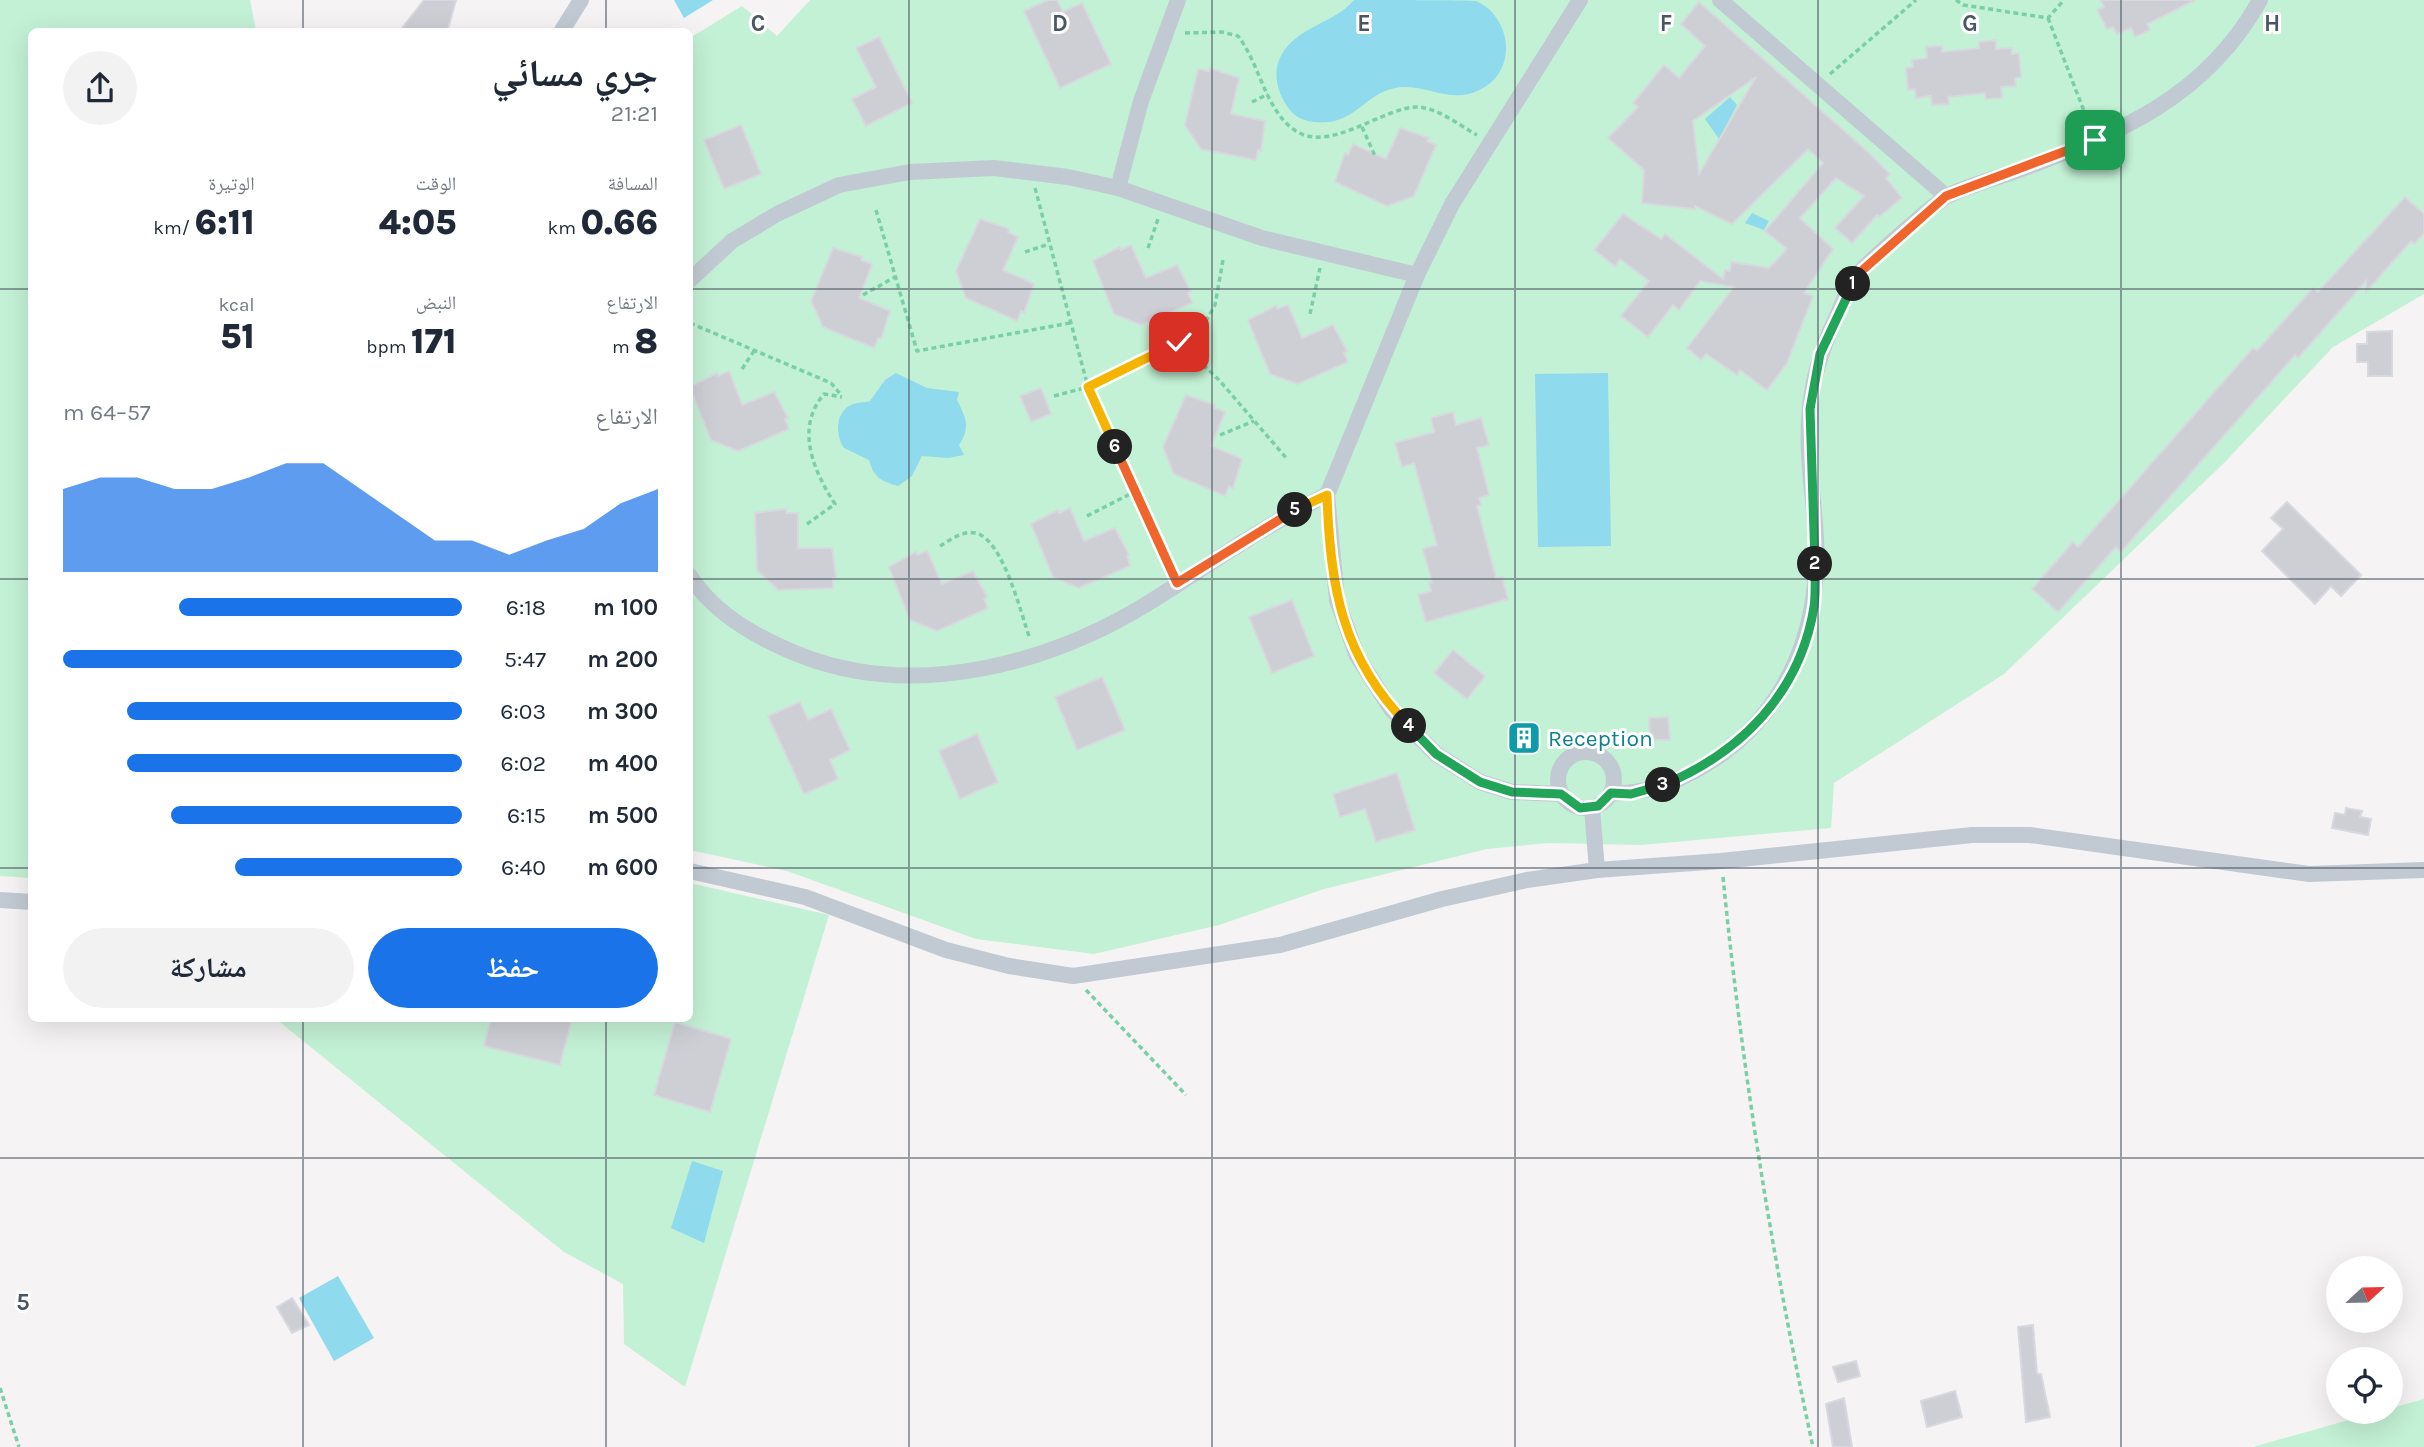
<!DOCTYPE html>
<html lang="ar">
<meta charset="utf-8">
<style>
:root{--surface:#fff;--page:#f2f2f3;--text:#1f2937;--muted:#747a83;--accent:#1a73e8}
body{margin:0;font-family:Karla,"Noto Naskh Arabic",sans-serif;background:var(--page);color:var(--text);direction:rtl;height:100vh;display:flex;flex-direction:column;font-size:26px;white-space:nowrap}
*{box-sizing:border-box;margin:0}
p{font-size:23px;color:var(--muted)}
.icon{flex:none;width:38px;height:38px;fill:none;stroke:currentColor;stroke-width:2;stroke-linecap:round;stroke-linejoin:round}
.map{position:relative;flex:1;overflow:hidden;direction:ltr}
.details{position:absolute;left:28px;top:28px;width:665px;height:994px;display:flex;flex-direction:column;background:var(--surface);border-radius:10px;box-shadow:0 7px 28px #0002;direction:rtl}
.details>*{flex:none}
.needle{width:46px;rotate:68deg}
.fabs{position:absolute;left:2326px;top:1256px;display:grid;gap:14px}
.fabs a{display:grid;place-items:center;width:77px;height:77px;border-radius:50%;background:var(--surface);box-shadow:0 7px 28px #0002;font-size:35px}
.pin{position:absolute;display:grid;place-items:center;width:60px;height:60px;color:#fff;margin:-30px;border-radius:14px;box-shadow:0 4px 10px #0006}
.km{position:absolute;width:35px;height:35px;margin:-18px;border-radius:50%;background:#222;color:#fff;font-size:19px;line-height:35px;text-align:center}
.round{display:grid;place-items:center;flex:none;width:74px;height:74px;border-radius:37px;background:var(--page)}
.head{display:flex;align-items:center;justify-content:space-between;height:119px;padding:0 35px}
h1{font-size:38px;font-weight:800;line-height:52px}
.metrics{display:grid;grid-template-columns:repeat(3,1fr);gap:10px;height:119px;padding:7px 35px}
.metrics div{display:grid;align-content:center}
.metrics b{font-size:35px;font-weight:800}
.metrics small{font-size:19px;font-weight:400}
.metrics p{font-size:19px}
.chart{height:196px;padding:14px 35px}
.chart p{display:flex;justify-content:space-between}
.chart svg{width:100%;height:126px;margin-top:7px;fill:var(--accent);opacity:.7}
.primary-button{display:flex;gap:14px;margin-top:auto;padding:14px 35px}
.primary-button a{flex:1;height:80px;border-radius:42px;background:var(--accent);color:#fff;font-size:28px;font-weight:800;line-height:80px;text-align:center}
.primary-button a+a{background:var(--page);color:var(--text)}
ul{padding:0 35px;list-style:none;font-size:23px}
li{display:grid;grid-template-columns:112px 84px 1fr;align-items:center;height:52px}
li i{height:18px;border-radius:9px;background:var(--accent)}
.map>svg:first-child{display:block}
</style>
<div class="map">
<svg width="2424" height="1447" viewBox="0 0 2424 1447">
<rect width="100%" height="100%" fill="#f5f3f3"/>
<!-- green -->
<g fill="#c3f1d5">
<polygon points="0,0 250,0 256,31 32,32 31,878 0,876"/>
<polygon points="810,0 2424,0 2424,294 2333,347 2224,463 2004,674 1834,783 1831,828 1641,845 1548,843 1487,849 1324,889 1219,925 1094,954 976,939 787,871 690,850 690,38 742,6 777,36"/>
<polygon points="690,883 829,915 685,1387 624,1344 623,1284 564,1252 276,1019 690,1018"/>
<polygon points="2424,1399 2424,1447 2253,1447 2377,1412 2390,1412 2391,1408"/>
</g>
<!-- water -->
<g fill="#90daee">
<polygon points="674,0 713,0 684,18"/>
<path d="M1354,0C1375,0 1463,0 1476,1C1498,10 1510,37 1505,58C1501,77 1487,89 1469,94C1444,100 1420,83 1395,88C1362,95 1355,126 1315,122C1301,121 1292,115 1285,103C1278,91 1274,77 1278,63C1290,27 1332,26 1354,0Z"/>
<polygon points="1730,97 1737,105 1719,139 1705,119"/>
<polygon points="1752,213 1769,221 1764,230 1745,223"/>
<path d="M896,373L927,388L959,392L957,400C966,418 971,427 959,445L964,455L948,458L922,456L912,476L898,486C881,481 874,478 869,460L844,448C835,434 835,411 853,404C859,402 864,403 870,401L885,380Z"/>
<polygon points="1608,373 1611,546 1538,547 1535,374"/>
<polygon points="692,1161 723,1171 704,1243 671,1228"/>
<polygon points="338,1276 374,1338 334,1361 299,1298"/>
</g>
<!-- building -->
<g fill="#cdcfd5" stroke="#d7d9de" stroke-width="2" fill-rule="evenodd">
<polygon points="424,0 456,0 447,32 399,32"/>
<polygon points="1048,0 1057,0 1063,12 1082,3 1111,64 1060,88 1024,11"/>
<polygon points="2101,0 2195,0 2147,24 2150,30 2135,37 2131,28 2117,34 2113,27 2107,29 2097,10 2104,7"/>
<path d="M1699,2L1868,152L1890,174L1886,178L1902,198L1879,217L1877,215L1852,243L1835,228L1864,196L1836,178L1800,218L1833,249L1804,293L1813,296L1787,363L1767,390L1740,370L1737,375L1706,354L1701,360L1687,348L1734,287L1700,281L1679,310L1673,305L1648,337L1621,316L1649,281L1620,259L1615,266L1594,250L1623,214L1661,239L1665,234L1723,279L1725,270L1730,271L1731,262L1769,268L1787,249L1765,231L1823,163L1808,149L1732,224L1695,206V209L1642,203L1644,170L1608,138L1638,107L1633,103L1664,65L1679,78L1705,46L1681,24ZM1756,77L1699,174L1693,121Z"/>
<polygon points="879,37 912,103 866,126 852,99 876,87 856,48"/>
<polygon points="1996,40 1996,49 2012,48 2012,54 2019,53 2021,77 2015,78 2016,86 2001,87 2002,98 1986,99 1985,93 1948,97 1949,104 1932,105 1931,96 1916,98 1915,89 1908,90 1906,68 1913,67 1912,60 1927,58 1926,47 1942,46 1942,52 1972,49 1979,48 1979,42"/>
<polygon points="1210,68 1239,78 1231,114 1265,121 1261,151 1258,150 1256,160 1201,149 1185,125 1198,69 1209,71"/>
<polygon points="741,125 761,174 724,189 704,140"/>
<polygon points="1400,128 1429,138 1427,141 1436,145 1414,196 1387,206 1335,182 1345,153 1348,155 1353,144 1386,159"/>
<polygon points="2405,197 2424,214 2424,233 2414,244 2411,241 2366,292 2366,281 2298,358 2295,355 2121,552 2116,547 2058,612 2032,589 2073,542 2078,547 2253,348 2257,351 2313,288 2318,292"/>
<polygon points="980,219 1009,229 1008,232 1018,237 1003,270 1034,284 1024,313 1021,311 1017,321 966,298 956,271"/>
<polygon points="1131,245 1146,278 1177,265 1191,292 1188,293 1192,303 1141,325 1114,314 1093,261 1120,247 1121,250"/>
<polygon points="833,248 862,257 861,260 872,264 859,298 890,311 881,339 878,338 874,348 823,327 811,301"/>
<polygon points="1288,305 1302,338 1333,325 1347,351 1344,353 1348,362 1297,384 1270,374 1248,320 1276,306 1277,309"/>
<polygon points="2392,331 2392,376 2368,376 2368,362 2357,362 2357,344 2367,344 2367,332"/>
<polygon points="729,371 742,405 774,392 788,418 785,419 789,429 738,451 711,440 690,387 717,373 718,376"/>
<polygon points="1041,388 1051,414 1031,422 1020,396"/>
<polygon points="1186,395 1215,405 1214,408 1225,412 1211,446 1242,459 1233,488 1229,486 1225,496 1174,474 1163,447"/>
<polygon points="1453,412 1456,425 1481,418 1489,445 1477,448 1489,495 1479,498 1481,505 1477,506 1496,578 1502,577 1508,599 1426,622 1418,595 1431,591 1429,583 1432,582 1423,549 1437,545 1414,463 1402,467 1395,443 1434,432 1431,418"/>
<polygon points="2287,502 2361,575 2341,596 2331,586 2315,604 2262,551 2283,529 2271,518"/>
<polygon points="1070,508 1084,541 1115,528 1129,555 1127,556 1130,566 1079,588 1053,577 1031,524 1058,510 1059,513"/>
<polygon points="786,509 786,513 798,513 798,548 832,548 836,578 833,578 833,588 778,590 757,570 755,513"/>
<polygon points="927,551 942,584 973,571 987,597 984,599 988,608 937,631 910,620 889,567 916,552 917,555"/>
<polygon points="1292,600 1314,656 1272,673 1249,617"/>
<polygon points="1453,650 1485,676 1467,699 1434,673"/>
<polygon points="1102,677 1125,730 1077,750 1055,697"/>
<polygon points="800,702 808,720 831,709 850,750 830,760 838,779 804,794 768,716"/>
<polygon points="1668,717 1670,740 1650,740 1649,718"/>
<polygon points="1537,726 1539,749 1519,750 1518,727"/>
<polygon points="977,734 998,782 960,799 939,751"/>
<polygon points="1397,773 1415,830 1376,842 1365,809 1340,817 1333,794"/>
<polygon points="2346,808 2362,811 2360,817 2371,819 2368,835 2332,828 2335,813 2345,815"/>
<polygon points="491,1018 572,1018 560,1065 484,1046"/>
<polygon points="675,1022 731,1039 710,1112 654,1095"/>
<polygon points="292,1298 309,1325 292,1333 277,1307"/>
<polygon points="2033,1325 2037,1374 2041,1374 2050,1417 2026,1422 2018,1327"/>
<polygon points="1856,1361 1860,1376 1838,1382 1833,1367"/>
<polygon points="1955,1391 1962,1417 1927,1427 1921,1401"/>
<polygon points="1844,1398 1852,1447 1833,1447 1826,1404"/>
</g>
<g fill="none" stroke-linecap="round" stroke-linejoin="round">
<!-- path -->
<g stroke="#7ad0a6" stroke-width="3.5" stroke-dasharray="5 3.5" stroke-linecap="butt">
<polyline points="1956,0 1963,5 2048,18 2064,0"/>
<polyline points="2048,18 2089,124"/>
<path d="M1185,33L1222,32L1238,36C1260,64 1265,111 1296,131C1330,154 1386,105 1419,107C1439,109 1459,125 1477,135"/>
<polyline points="1830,74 1916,0"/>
<polyline points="1252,102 1268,94"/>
<polyline points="1362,127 1375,156"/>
<polyline points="1035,188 1088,387 1170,569"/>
<polyline points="876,210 917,351 1070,323"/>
<polyline points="1148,248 1158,219"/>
<polyline points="1025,252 1049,244"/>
<polyline points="863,295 895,277"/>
<polyline points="1310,314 1320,268"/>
<polyline points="690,323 831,383 841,395"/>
<polyline points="1189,351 1215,305 1223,260"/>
<polyline points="742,369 754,351"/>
<polyline points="1054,396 1088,387 1179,342 1219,380 1288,460"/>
<polyline points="1220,435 1254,421"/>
<polyline points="1087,516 1136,491"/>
<path d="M807,524L835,504C813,470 795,428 824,394L842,397"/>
<path d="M940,546C950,540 963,530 975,533C1003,538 1021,614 1030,639"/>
<path d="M1723,877C1742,1069 1772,1258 1813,1447"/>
<polyline points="1086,990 1186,1095"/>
<polyline points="0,1388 19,1447"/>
</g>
<!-- street -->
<g stroke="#c1cad2" stroke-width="16">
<polyline points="1720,0 1946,196"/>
<polyline points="561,32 581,0"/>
<polyline points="1118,188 1141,101 1178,0"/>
<polyline points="690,280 732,241 777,214 839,185 910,172 994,168 1068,177 1118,188 1262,238 1417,275"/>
<path d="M690,576C716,616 761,640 805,657C918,699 1050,664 1150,602C1209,565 1264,525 1327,495"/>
<circle cx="1586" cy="780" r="28"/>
<path d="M1611,793C1652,795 1689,777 1722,754C1792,703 1820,623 1816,539C1814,496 1805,451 1810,407C1813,377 1822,348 1835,320C1842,306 1848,286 1858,274C1869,261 1936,202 1949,195C1971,185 1996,178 2019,170C2119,133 2206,98 2260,0"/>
<polyline points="1561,794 1512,792 1480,782 1436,754 1391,709 1357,656 1337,600 1327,495 1417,275 1452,204 1580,0"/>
<polyline points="1592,808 1597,870"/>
<polyline points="690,871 805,897 946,950 1009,966 1073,976 1280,945 1442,899 1527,880 1597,870 1721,861 1972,835 2030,835 2309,874 2424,870"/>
<polyline points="0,900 32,902"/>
</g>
</g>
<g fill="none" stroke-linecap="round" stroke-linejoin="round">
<defs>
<polyline id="split-1" points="1853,284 1857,275 1946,196 2095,140"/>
<polyline id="split-2" points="1815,564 1810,409 1820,354 1853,284"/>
<path id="split-3" d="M1663,785C1741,753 1800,693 1814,607C1816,593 1815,578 1815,564"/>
<polyline id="split-4" points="1409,726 1436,754 1480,782 1512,792 1561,794 1580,808 1598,806 1611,793 1631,794 1663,785"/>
<path id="split-5" d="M1295,510L1327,495C1330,587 1342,658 1409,726"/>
<polyline id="split-6" points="1115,447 1177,583 1295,510"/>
<polyline id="split-7" points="1115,447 1088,387 1179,342"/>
</defs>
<!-- split-1 casing -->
<use href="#split-1" stroke="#fff" stroke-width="14"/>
<!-- split-2 casing -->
<use href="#split-2" stroke="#fff" stroke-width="14"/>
<!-- split-3 casing -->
<use href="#split-3" stroke="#fff" stroke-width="14"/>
<!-- split-4 casing -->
<use href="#split-4" stroke="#fff" stroke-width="14"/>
<!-- split-5 casing -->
<use href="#split-5" stroke="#fff" stroke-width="14"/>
<!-- split-6 casing -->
<use href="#split-6" stroke="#fff" stroke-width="14"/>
<!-- split-7 casing -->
<use href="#split-7" stroke="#fff" stroke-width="14"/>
<!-- split-1 -->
<use href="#split-1" stroke="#f0652b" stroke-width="9"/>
<!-- split-2 -->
<use href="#split-2" stroke="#22a559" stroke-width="9"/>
<!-- split-3 -->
<use href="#split-3" stroke="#22a559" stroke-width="9"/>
<!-- split-4 -->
<use href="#split-4" stroke="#22a559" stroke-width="9"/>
<!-- split-5 -->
<use href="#split-5" stroke="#f5b400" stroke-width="9"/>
<!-- split-6 -->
<use href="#split-6" stroke="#f0652b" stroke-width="9"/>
<!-- split-7 -->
<use href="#split-7" stroke="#f5b400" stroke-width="9"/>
</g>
<!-- grid -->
<path fill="none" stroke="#4a5661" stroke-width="2" stroke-opacity="0.55" d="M303,0V32M606,0V32M909,0V1447M1212,0V1447M1515,0V1447M1818,0V1447M2121,0V1447M0,289H32M690,289H2424M0,579H32M690,579H2424M0,868H32M690,868H2424M303,1018V1447M606,1018V1447M0,1158H2424"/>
<!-- icons -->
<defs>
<symbol id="building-square" viewBox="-11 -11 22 22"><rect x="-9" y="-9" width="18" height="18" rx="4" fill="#0f9aa8" stroke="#fff"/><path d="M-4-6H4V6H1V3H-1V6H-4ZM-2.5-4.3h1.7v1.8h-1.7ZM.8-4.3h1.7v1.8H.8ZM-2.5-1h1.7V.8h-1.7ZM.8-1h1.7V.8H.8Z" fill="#fff"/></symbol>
</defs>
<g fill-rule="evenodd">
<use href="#building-square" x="1505" y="719" width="38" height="38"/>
</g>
<g text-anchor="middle" stroke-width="6" stroke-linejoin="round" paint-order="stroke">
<!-- culture labels -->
<g font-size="23" fill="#0d838f" stroke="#fff" text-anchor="start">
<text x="1548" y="746">Reception</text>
</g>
</g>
<g font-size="23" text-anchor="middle" font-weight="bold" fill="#4a5661" stroke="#fff" stroke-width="6" stroke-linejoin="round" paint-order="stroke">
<text x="758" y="31">C</text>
<text x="1060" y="31">D</text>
<text x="1364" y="31">E</text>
<text x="1666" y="31">F</text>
<text x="1970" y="31">G</text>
<text x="2272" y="31">H</text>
<text x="23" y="1310">5</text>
</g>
</svg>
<div class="fabs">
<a><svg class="needle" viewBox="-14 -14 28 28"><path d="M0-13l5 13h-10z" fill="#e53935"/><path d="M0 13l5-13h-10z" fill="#747a83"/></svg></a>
<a><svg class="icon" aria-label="locate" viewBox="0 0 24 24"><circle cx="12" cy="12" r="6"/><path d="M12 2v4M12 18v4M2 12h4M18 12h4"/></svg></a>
</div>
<div class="pin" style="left:2095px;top:140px;background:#1e9e55"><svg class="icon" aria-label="arrive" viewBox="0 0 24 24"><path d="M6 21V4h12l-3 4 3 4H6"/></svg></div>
<div class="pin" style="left:1179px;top:342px;background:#d93025"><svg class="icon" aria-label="check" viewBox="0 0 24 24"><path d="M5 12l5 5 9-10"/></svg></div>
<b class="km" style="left:1853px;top:284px">1</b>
<b class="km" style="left:1815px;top:564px">2</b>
<b class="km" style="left:1663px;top:785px">3</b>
<b class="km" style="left:1409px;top:726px">4</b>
<b class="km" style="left:1295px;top:510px">5</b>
<b class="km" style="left:1115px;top:447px">6</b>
<section class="details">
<div class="head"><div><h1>جري مسائي</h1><p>21:21</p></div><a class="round"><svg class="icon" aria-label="share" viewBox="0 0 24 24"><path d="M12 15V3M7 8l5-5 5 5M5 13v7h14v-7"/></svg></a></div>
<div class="metrics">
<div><p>المسافة</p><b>0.66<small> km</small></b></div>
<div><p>الوقت</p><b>4:05</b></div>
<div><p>الوتيرة</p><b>6:11<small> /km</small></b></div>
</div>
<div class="metrics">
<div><p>الارتفاع</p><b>8<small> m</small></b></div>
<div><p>النبض</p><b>171<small> bpm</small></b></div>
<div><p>kcal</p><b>51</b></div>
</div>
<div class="chart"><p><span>الارتفاع</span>57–64 m</p>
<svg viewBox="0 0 160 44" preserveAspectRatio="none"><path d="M0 44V15L10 11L20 11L30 15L40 15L50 11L60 6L70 6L80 15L90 24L100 33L110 33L120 38L130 33L140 29L150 20L160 15V44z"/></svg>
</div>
<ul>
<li><b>100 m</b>6:18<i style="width:71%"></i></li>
<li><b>200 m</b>5:47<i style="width:100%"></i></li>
<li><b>300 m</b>6:03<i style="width:84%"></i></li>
<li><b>400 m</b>6:02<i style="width:84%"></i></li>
<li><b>500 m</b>6:15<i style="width:73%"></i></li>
<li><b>600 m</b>6:40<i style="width:57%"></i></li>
</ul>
<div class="primary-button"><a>حفظ</a><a>مشاركة</a></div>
</section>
</div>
